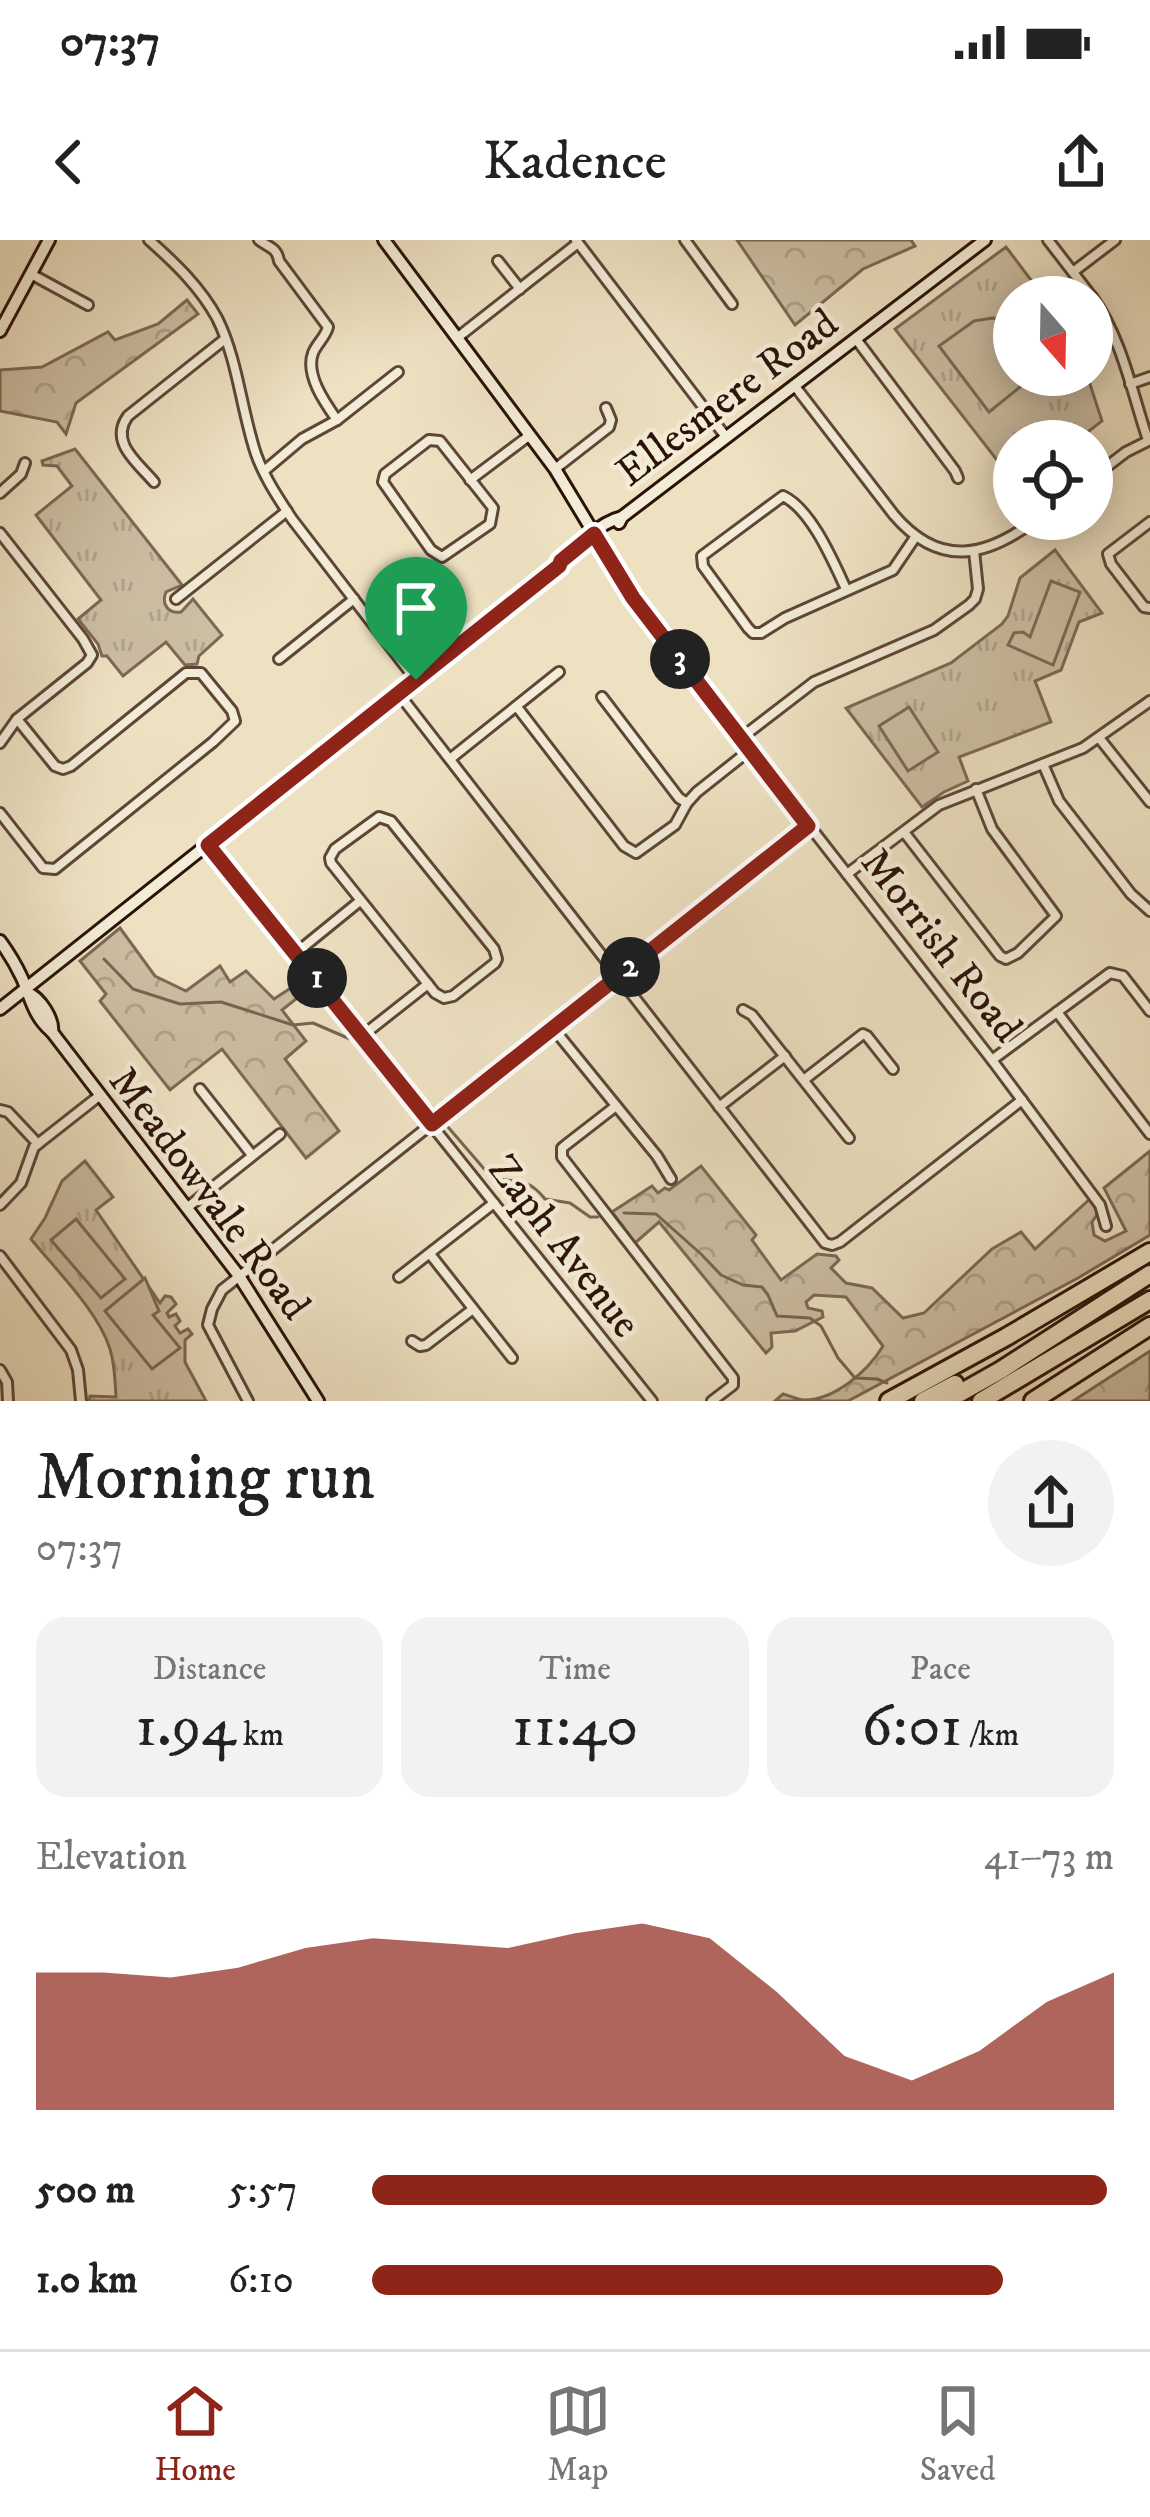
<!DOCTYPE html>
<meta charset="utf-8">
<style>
:root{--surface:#fff;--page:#f2f2f2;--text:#222;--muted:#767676;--line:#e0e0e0;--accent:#8f2418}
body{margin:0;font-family:"IM FELL DW Pica",serif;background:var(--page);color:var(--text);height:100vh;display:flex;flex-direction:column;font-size:45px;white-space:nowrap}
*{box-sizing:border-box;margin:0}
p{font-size:39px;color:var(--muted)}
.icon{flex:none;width:66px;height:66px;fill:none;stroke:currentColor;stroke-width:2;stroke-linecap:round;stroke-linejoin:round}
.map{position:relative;height:1161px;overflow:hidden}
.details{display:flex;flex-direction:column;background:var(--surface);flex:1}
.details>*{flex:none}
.needle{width:78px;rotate:160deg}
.tools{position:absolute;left:993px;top:36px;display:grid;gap:24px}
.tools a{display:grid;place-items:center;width:120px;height:120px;border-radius:50%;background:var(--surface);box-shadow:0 6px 30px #0003;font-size:60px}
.pin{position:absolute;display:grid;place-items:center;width:102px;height:102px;color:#fff;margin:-123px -51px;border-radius:50% 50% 50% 0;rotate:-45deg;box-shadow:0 0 12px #0007}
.pin .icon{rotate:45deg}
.km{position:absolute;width:60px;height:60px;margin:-30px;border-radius:50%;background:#222;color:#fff;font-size:33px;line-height:60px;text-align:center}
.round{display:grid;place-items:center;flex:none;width:126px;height:126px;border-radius:63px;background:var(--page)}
.head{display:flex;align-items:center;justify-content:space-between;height:204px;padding:0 36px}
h1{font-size:66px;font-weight:600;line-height:90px}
.figures{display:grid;grid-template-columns:repeat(3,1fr);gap:18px;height:204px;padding:12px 36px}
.figures div{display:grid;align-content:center;border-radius:30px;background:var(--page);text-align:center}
.figures b{font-size:60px;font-weight:600}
.figures small{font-size:33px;font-weight:400}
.figures p{font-size:33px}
.chart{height:336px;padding:24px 36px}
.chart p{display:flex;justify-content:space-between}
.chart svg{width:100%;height:216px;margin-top:12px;fill:var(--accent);opacity:.7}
ul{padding:0 36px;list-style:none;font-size:39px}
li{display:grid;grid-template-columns:192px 144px 1fr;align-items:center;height:90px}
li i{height:30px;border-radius:15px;background:var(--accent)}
.status{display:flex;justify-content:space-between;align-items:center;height:84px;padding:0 60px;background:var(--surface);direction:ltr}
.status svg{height:33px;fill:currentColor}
header{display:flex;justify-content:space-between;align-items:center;height:156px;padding:0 36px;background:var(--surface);font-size:54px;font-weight:600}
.tabs{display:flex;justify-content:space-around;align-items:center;height:168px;border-top:3px solid var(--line);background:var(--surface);font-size:33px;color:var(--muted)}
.tabs a{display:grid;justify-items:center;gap:6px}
.tabs .current{color:var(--accent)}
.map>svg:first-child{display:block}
</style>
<div class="status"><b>07:37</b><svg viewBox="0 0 49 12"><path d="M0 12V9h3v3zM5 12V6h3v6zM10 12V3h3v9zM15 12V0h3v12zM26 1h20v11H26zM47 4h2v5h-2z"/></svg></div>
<header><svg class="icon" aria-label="back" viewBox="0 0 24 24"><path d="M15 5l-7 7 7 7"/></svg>Kadence<svg class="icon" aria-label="share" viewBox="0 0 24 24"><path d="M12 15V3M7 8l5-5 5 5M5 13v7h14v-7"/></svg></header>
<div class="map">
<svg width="1150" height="1161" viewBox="0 0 1150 1161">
<defs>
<pattern id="grass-tufts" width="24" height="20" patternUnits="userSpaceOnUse" patternTransform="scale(3)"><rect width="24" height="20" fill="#ccbea3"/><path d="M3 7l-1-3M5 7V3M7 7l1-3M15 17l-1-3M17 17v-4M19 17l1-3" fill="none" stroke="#afa28b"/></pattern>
<pattern id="forest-crowns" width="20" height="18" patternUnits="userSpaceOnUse" patternTransform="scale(3)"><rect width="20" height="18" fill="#ccbea3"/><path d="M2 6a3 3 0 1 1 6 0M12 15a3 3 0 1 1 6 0" fill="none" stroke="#afa28b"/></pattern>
</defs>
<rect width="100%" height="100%" fill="#ede1c2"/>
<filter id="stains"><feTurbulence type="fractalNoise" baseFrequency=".00167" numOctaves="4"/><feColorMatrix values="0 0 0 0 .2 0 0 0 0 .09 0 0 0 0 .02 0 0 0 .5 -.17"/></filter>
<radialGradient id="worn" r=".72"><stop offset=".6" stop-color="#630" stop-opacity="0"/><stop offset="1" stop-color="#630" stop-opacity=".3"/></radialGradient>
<!-- grass -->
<g fill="url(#grass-tufts)" stroke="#7c6856" stroke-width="3">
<polygon points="1006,7 1044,57 1014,57 1014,135 1087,135 1102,181 1076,201 1014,201 1014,242 895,89"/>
<path d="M75,209L182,345L166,352C161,364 168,374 181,372L193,359L222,395L199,416L197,424L185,425L166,402L123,436L107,416H102L98,404L78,379L101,360L36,275L72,246L57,226L43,225L42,221Z"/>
<polygon points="1055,310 1102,373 1079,382 1061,430 1035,441 1051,482 959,517 968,541 944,552 922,567 846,468 951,423 1002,384 1008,376 1020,338"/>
<path d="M85,921L113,957L96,970L160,1063L165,1056L171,1057L176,1064L167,1073L169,1077L176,1074L180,1081L175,1086L180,1093L188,1089L192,1094L185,1100V1122L206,1161H89L90,1156L116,1157C115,1141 115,1125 110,1109C98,1071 56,1030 31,999L45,978L62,941Z"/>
</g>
<!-- forest -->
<g fill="url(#forest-crowns)" stroke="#7c6856" stroke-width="3">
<polygon points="737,0 911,0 915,6 863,29 795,85"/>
<polygon points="187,60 198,74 76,163 66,194 57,182 0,171 0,130 42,127 108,92 115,100 158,84"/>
<polygon points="120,688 155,736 186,751 220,726 230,742 246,731 274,759 306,738 311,747 282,770 306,801 285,819 339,891 306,918 222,809 170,850 100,761 106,754 80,721"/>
<path d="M1150,911V995L1078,1038L848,1161H775L783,1154C790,1156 796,1159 803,1160C834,1161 868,1131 883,1106L846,1057L814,1055L806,1062L808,1068L822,1071L823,1077L795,1091L771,1093L772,1107L766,1113L659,982L635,1003L612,972L652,946L658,953L665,948L669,950L701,926L756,995L752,1000L781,1040L817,1014L836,1016L839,1020L831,1028L846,1043L872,1048L903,1078L924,1073L992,1009L1021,992L1035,1009L1091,958L1098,973L1092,982L1094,995L1105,1001L1126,991L1104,948Z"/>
<polygon points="1150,1111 1150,1161 1073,1161"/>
</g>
<!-- pitch -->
<g fill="#ccbea3" stroke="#7c6856" stroke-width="3">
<polygon points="993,78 1014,84 1014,135 1035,135 989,172 939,106 974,81"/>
<polygon points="1051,341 1080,352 1053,425 1008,405 1014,393 1023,392 1030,397"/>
<polygon points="909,467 938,512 908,531 879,486"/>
<polygon points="76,979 125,1039 101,1058 51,1000"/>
<polygon points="145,1038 159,1071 153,1075 180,1108 152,1129 105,1071"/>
</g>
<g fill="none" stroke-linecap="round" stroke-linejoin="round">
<!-- stream -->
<g stroke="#786452" stroke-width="3">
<polyline points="104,719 133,749 180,764 221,762 293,785 313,783 350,799"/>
<polyline points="376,806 417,854 433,868"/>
<path d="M448,887L492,938C517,943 526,936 545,959L570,963L590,977H598"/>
<polyline points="624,973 656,974 701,1014 721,1035 743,1045 762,1047 768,1055 777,1076 810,1078 821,1086 838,1118 855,1138 877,1139 887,1143"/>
</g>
<defs>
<g id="street">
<path d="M149,0C175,23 200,47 217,78C238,120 241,169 256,214C264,237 279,259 292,279L416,440"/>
<path d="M259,0C269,8 277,7 279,21L328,87C325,98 317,103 313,113C305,135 325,163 337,180"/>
<polyline points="576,0 726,197"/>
<polyline points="685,0 732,64"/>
<polyline points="1048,0 1092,57"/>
<polyline points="498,21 520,49"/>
<polyline points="1073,32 1115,0"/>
<polyline points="31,34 88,65"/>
<path d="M1092,57C1122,98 1132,153 1148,200"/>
<polyline points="457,98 578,3"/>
<polyline points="856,99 955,231 958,238"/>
<polyline points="1130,144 1150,137"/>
<path d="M794,145L894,275C940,329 987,317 1037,279"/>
<polygon points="429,200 440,201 493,268 490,284 442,317 431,310 383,242 385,234"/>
<polyline points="555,229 609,187 611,180 606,168"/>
<polyline points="264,231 302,199 337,180 398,132"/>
<polyline points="1092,238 1126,212 1150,200"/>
<polyline points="470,240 530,195"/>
<path d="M154,242C137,222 109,202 128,176L225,99"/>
<polyline points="0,253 21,234 25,223"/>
<polyline points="1150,282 1108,314 1111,324 1144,367 1150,368"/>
<polyline points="0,293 83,399 92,415 87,423 17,479 0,503"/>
<polyline points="974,311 978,349 975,359 969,365 934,390 814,442 741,498 992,820 1100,965 1106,986"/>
<path d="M846,349C833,321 811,269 783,256L702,316L703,326L748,388L753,393H761L785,378L893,330L916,296"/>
<polyline points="176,359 287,271"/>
<polyline points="279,419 354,359"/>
<polyline points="399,454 825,1003 832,1005 840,1002 1022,860"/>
<polyline points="602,457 679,558 687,563"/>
<polyline points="517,467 624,606 636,613 675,585 687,563 697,552 750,510"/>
<polyline points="1100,499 1150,562"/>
<polyline points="450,519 559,432"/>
<polyline points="1043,524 1059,561 1131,654 1150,671"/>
<polyline points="0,573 43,628 55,629 213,502 235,481 232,471 201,433 186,433 71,526 63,529 55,526 17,479"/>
<polygon points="379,577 391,581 494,709 497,719 495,723 453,756 444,758 435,753 331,623 330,618 335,609"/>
<polyline points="904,592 1000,716 1006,719 1018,713 1056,676 992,589 976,549"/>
<polyline points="208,605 652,1161"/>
<polyline points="847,634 939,565 1083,508 1150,461"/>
<polyline points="296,713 360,661"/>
<polyline points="743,770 752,775 849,898"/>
<polyline points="1057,772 1150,894"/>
<polyline points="553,788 657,916 671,939"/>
<polyline points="362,796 428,744"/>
<polyline points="992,820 1110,733 1123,736 1150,771"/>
<polyline points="805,839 863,794 867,796 893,829"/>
<polyline points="200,849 252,915"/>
<polyline points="616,866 567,904 562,908 562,917 733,1138 733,1145 712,1161"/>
<polyline points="719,867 785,816"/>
<polyline points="0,870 8,872 38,904"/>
<polyline points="0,965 21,943 34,907 99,856"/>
<polyline points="188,967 280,894"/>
<polyline points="430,1014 512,1118"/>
<polyline points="0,1016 71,1110 78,1130 81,1161"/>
<polyline points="399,1037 494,963"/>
<polyline points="412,1101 420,1106 426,1105 473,1069"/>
<polyline points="0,1130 7,1142 8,1161"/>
<polyline points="248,1161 208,1085 212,1069 222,1050 808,586"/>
</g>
<g id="secondary">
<polyline points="384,0 555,229 633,358 741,498"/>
<polyline points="0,91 49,0"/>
<polyline points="619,283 622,277 985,0"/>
<path d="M0,701C8,712 16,725 22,738C31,758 33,776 52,792L239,1036L318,1161"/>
<path d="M28,753C40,758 54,779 52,792"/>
<path d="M0,769L559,326C571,308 601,282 622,277"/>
</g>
<g id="highway">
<polyline points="889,1161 1006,1097 1150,1012"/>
<polyline points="923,1161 955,1144"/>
<polyline points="946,1161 1001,1130 1150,1034"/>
<polyline points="981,1161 1150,1060"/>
<polyline points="1033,1161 1150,1086"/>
</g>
</defs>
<!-- street casing -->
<use href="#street" stroke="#5c4637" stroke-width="14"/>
<!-- secondary casing -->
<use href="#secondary" stroke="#2b1209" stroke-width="16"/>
<!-- highway casing -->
<use href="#highway" stroke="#2b1209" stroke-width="22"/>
<!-- street -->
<use href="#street" stroke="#f3ecd7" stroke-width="8"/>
<!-- secondary -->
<use href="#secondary" stroke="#f3ecd7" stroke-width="10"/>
<!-- highway -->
<use href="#highway" stroke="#ede1c2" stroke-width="16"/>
</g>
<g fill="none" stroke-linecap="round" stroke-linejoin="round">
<defs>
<polygon id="route" points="594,294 633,358 808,586 432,884 208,605 559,326 561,321"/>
</defs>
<!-- route casing -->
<use href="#route" stroke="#fff" stroke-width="24"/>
<!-- route -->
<use href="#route" stroke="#8f2418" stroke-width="15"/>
</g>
<g text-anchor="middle" stroke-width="9" stroke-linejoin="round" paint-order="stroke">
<!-- street labels -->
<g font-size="42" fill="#2b1209" stroke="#f3ecd7">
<text transform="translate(726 156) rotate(-37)" y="15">Ellesmere Road</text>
<text transform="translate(943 704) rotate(52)" y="15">Morrish Road</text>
<text transform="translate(211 952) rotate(53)" y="15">Meadowvale Road</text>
<text transform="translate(566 1005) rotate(52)" y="15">Zaph Avenue</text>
</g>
</g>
<rect width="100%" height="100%" filter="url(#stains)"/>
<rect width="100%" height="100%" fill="url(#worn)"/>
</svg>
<div class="tools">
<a><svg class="needle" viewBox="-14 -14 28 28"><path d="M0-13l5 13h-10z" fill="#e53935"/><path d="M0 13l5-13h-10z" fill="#767676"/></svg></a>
<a><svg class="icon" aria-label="locate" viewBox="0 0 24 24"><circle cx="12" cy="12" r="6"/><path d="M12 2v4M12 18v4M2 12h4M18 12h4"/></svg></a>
</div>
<div class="pin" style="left:416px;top:440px;background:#1e9e55"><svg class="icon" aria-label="arrive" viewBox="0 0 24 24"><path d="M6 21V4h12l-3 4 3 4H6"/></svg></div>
<b class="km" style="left:317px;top:738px">1</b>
<b class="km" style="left:630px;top:727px">2</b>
<b class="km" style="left:680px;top:419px">3</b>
</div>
<section class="details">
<div class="head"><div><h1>Morning run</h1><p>07:37</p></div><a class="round"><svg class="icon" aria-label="share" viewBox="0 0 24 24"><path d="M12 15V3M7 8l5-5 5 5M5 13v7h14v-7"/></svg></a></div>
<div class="figures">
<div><p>Distance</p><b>1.94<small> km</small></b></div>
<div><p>Time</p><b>11:40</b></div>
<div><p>Pace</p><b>6:01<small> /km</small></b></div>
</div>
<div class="chart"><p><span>Elevation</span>41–73 m</p>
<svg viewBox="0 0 160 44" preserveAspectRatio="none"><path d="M0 44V16L10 16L20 17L30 15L40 11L50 9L60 10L70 11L80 8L90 6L100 9L110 20L120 33L130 38L140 32L150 22L160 16V44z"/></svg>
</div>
<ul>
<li><b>500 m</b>5:57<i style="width:99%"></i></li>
<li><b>1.0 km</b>6:10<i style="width:85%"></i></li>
</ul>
</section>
<nav class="tabs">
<a class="current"><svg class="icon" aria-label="home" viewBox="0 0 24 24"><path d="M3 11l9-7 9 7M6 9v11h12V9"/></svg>Home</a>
<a><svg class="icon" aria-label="map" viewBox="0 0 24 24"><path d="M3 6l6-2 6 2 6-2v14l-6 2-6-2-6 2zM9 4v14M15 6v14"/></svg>Map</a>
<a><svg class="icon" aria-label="saved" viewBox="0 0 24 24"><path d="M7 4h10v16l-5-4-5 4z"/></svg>Saved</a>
</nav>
